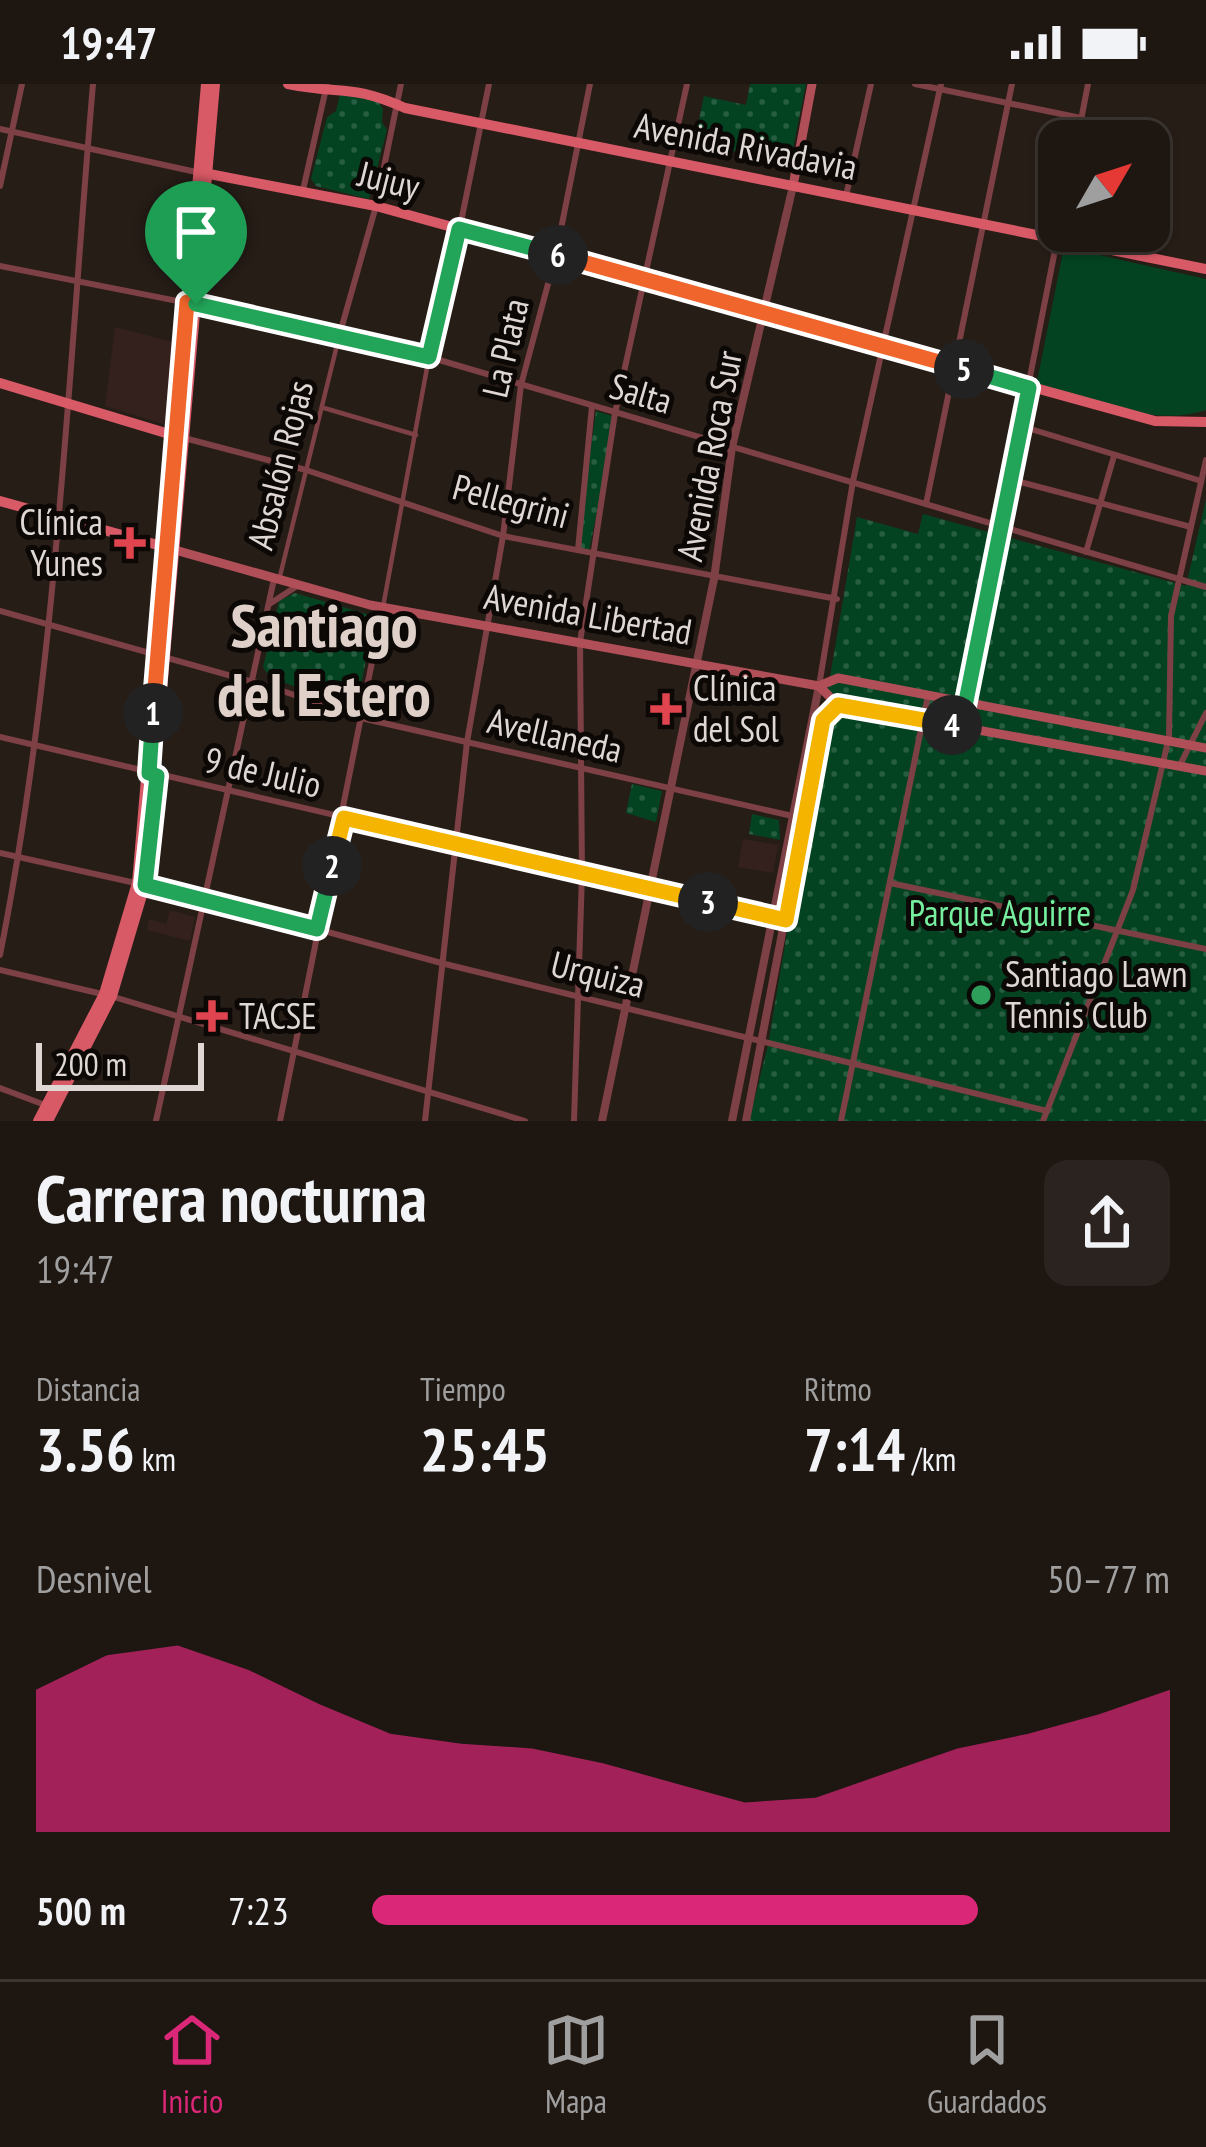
<!DOCTYPE html>
<html lang="es">
<meta charset="utf-8">
<style>
:root{--surface:#1d1611;--page:#2a231f;--text:#f1f3f6;--muted:#a09f9f;--line:#3b3531;--accent:#db2777}
body{margin:0;font-family:"PT Sans Narrow",sans-serif;background:var(--page);color:var(--text);height:100vh;display:flex;flex-direction:column;font-size:45px;white-space:nowrap}
*{box-sizing:border-box;margin:0}
p{font-size:39px;color:var(--muted)}
.icon{flex:none;width:66px;height:66px;fill:none;stroke:currentColor;stroke-width:2;stroke-linecap:round;stroke-linejoin:round}
.map{position:relative;height:1037px;overflow:hidden}
.drawer{display:flex;flex-direction:column;background:var(--surface);flex:1}
.drawer>*{flex:none}
.needle{width:78px;rotate:51deg}
.tools{position:absolute;left:1038px;top:36px;display:grid;gap:24px}
.tools a{display:grid;place-items:center;width:132px;height:132px;border-radius:24px;background:var(--surface);box-shadow:0 3px 9px #0004,0 0 0 3px var(--line);font-size:60px}
.scale{position:absolute;left:36px;bottom:30px;width:168px;box-sizing:border-box;padding-left:12px;border:6px solid #ded7d3;border-top:0;font-size:33px;line-height:42px;white-space:nowrap;color:#ded7d3;-webkit-text-stroke:9px #0c0806;paint-order:stroke}
.pin{position:absolute;display:grid;place-items:center;width:102px;height:102px;color:#fff;margin:-123px -51px;border-radius:50% 50% 50% 0;rotate:-45deg;box-shadow:0 0 12px #0007}
.pin .icon{rotate:45deg}
.km{position:absolute;width:60px;height:60px;margin:-30px;border-radius:50%;background:#222;color:#fff;font-size:33px;line-height:60px;text-align:center}
.round{display:grid;place-items:center;flex:none;width:126px;height:126px;border-radius:24px;background:var(--page)}
.head{display:flex;align-items:center;justify-content:space-between;height:204px;padding:0 36px}
h1{font-size:66px;font-weight:700;line-height:90px}
.stats{display:grid;grid-template-columns:repeat(3,1fr);gap:18px;height:204px;padding:12px 36px}
.stats div{display:grid;align-content:center}
.stats b{font-size:60px;font-weight:700}
.stats small{font-size:33px;font-weight:400}
.stats p{font-size:33px}
.chart{height:336px;padding:24px 36px}
.chart p{display:flex;justify-content:space-between}
.chart svg{width:100%;height:216px;margin-top:12px;fill:var(--accent);opacity:.7}
ul{padding:0 36px;list-style:none;font-size:39px}
li{display:grid;grid-template-columns:192px 144px 1fr;align-items:center;height:90px}
li i{height:30px;border-radius:15px;background:var(--accent)}
.status{display:flex;justify-content:space-between;align-items:center;height:84px;padding:0 60px;background:var(--surface);direction:ltr}
.status svg{height:33px;fill:currentColor}
.dock{display:flex;justify-content:space-around;align-items:center;height:168px;border-top:3px solid var(--line);background:var(--surface);font-size:33px;color:var(--muted)}
.dock a{display:grid;justify-items:center;gap:6px}
.dock .selected{color:var(--accent)}
.map>svg:first-child{display:block}
</style>
<div class="status"><b>19:47</b><svg viewBox="0 0 49 12"><path d="M0 12V9h3v3zM5 12V6h3v6zM10 12V3h3v9zM15 12V0h3v12zM26 1h20v11H26zM47 4h2v5h-2z"/></svg></div>
<div class="map">
<svg width="1206" height="1037" viewBox="0 0 1206 1037">
<defs>
<pattern id="park-dots" width="8" height="8" patternUnits="userSpaceOnUse" patternTransform="scale(3)"><rect width="8" height="8" fill="#034321"/><path d="M2 2h.1M6 6h.1" fill="none" stroke="#275d40" stroke-width="1.8" stroke-linecap="round"/></pattern>
</defs>
<rect width="100%" height="100%" fill="#271d17"/>
<!-- education -->
<g fill="#34211d">
<polygon points="115,243 180,260 173,343 105,322"/>
<polygon points="743,755 778,761 773,789 738,783"/>
<polygon points="170,826 195,833 190,857 147,846 149,835 166,840"/>
</g>
<!-- green -->
<path fill="#034321" d="M1064,163L1206,195V326C1153,344 1089,315 1036,302Z"/>
<!-- park -->
<g fill="url(#park-dots)">
<polygon points="750,0 806,0 790,79 694,59 704,12 746,21"/>
<polygon points="340,10 376,13 383,25 382,38 387,46 369,115 316,102 311,95 327,33 336,27"/>
<polygon points="596,327 616,333 589,467 577,464"/>
<polygon points="1206,415 1206,1037 749,1037 768,961 857,433 918,450 923,430 1186,502"/>
<polygon points="295,509 367,530 373,539 359,612 347,620 270,594 263,583 279,517"/>
<polygon points="632,700 662,707 656,738 626,729"/>
<polygon points="752,730 779,736 780,756 749,750"/>
</g>
<g fill="none" stroke-linecap="round" stroke-linejoin="round">
<!-- pedestrian -->
<g stroke="#7d4044" stroke-width="4.5">
<polyline points="324,324 416,351"/>
<polyline points="279,496 340,249"/>
<polyline points="383,523 429,273 459,146"/>
</g>
<!-- minor -->
<g stroke="#7d4044" stroke-width="6">
<polyline points="915,0 1081,34"/>
<polyline points="0,45 196,88"/>
<polyline points="1077,57 1088,0"/>
<polyline points="0,102 22,0"/>
<polyline points="303,106 327,0"/>
<polyline points="846,112 871,0"/>
<polyline points="460,143 489,0"/>
<polyline points="0,182 340,249 429,273 1206,503"/>
<polyline points="340,249 376,122 401,0"/>
<polyline points="1024,343 1198,396"/>
<polyline points="188,355 306,386 503,452 837,515"/>
<polyline points="1009,395 1191,443"/>
<polyline points="926,420 1012,0"/>
<polyline points="578,466 592,322"/>
<polyline points="1086,468 1114,372"/>
<polyline points="271,519 297,502"/>
<polyline points="0,527 271,603 361,634 797,733"/>
<polyline points="819,602 853,397 941,0"/>
<polyline points="961,642 1059,146"/>
<polyline points="0,653 785,836"/>
<polyline points="1179,683 1206,629"/>
<polyline points="0,769 203,814 445,880 1047,1027"/>
<polyline points="890,799 1206,865"/>
<path d="M0,871C57,585 68,290 93,0"/>
<polyline points="0,886 102,910"/>
<polyline points="114,913 525,1037"/>
<polyline points="0,1004 45,1021"/>
<polyline points="156,1037 274,495"/>
<polyline points="280,1037 383,523"/>
<polyline points="425,1037 467,658 503,452 521,301 556,170 590,0"/>
<polyline points="574,1037 582,790 580,558 615,329 687,0"/>
<polyline points="841,1037 928,611"/>
<polyline points="1043,1037 1133,806 1169,653 1171,532 1206,376"/>
</g>
<!-- tertiary -->
<g stroke="#7d4044" stroke-width="8">
<polyline points="602,1037 714,495 732,363 793,102"/>
<polyline points="732,1037 819,602"/>
<polyline points="746,1037 823,636 838,621"/>
</g>
<!-- secondary -->
<g stroke="#b04f58" stroke-width="9">
<polyline points="793,102 812,0"/>
<polyline points="175,466 370,521 819,602"/>
<polyline points="819,602 838,621 1206,687"/>
<polyline points="819,602 838,594 1206,664"/>
</g>
<!-- primary -->
<g stroke="#d95a67" stroke-width="10">
<path d="M288,0C343,11 351,0 405,24L1206,185"/>
<polyline points="204,89 376,122 1155,337 1206,338"/>
<polyline points="0,299 179,353"/>
<polyline points="0,417 172,465"/>
<polyline points="38,1037 104,910 137,799 206,0"/>
<polyline points="48,1037 112,912 145,801 215,0"/>
</g>
</g>
<g fill="none" stroke-linecap="round" stroke-linejoin="round">
<defs>
<polyline id="split-1" points="153,629 187,218 196,220"/>
<polyline id="split-2" points="153,629 149,689 157,692 145,801 317,845 332,782"/>
<polyline id="split-3" points="332,782 344,734 708,818"/>
<polyline id="split-4" points="708,818 786,836 823,636 838,621 952,641"/>
<polyline id="split-5" points="952,641 961,642 1029,304 964,285"/>
<polyline id="split-6" points="558,171 964,285"/>
<polyline id="split-7" points="196,220 429,273 459,145 558,171"/>
</defs>
<!-- split-1 casing -->
<use href="#split-1" stroke="#fff" stroke-width="24"/>
<!-- split-2 casing -->
<use href="#split-2" stroke="#fff" stroke-width="24"/>
<!-- split-3 casing -->
<use href="#split-3" stroke="#fff" stroke-width="24"/>
<!-- split-4 casing -->
<use href="#split-4" stroke="#fff" stroke-width="24"/>
<!-- split-5 casing -->
<use href="#split-5" stroke="#fff" stroke-width="24"/>
<!-- split-6 casing -->
<use href="#split-6" stroke="#fff" stroke-width="24"/>
<!-- split-7 casing -->
<use href="#split-7" stroke="#fff" stroke-width="24"/>
<!-- split-1 -->
<use href="#split-1" stroke="#f0652b" stroke-width="15"/>
<!-- split-2 -->
<use href="#split-2" stroke="#22a559" stroke-width="15"/>
<!-- split-3 -->
<use href="#split-3" stroke="#f5b400" stroke-width="15"/>
<!-- split-4 -->
<use href="#split-4" stroke="#f5b400" stroke-width="15"/>
<!-- split-5 -->
<use href="#split-5" stroke="#22a559" stroke-width="15"/>
<!-- split-6 -->
<use href="#split-6" stroke="#f0652b" stroke-width="15"/>
<!-- split-7 -->
<use href="#split-7" stroke="#22a559" stroke-width="15"/>
</g>
<!-- markers -->
<g fill="#e0444e" stroke="#0c0806" stroke-width="4.5">
<path d="M124 441h12v12h12v12h-12v12h-12v-12h-12v-12h12z"/>
<path d="M660 607h12v12h12v12h-12v12h-12v-12h-12v-12h12z"/>
<path d="M206 914h12v12h12v12h-12v12h-12v-12h-12v-12h12z"/>
</g>
<circle fill="#2e9e5b" stroke="#0c0806" stroke-width="4.5" cx="981" cy="911" r="12"/>
<g text-anchor="middle" stroke-width="10" stroke-linejoin="round" paint-order="stroke">
<!-- street labels -->
<g font-size="36" fill="#ded7d3" stroke="#0c0806">
<text transform="translate(746 62) rotate(11)" y="13">Avenida Rivadavia</text>
<text transform="translate(389 96) rotate(14)" y="13">Jujuy</text>
<text transform="translate(505 264) rotate(-77)" y="13">La Plata</text>
<text transform="translate(641 309) rotate(16)" y="13">Salta</text>
<text transform="translate(709 372) rotate(-79)" y="13">Avenida Roca Sur</text>
<text transform="translate(280 381) rotate(-76)" y="13">Absalón Rojas</text>
<text transform="translate(511 417) rotate(15)" y="13">Pellegrini</text>
<text transform="translate(588 530) rotate(10)" y="13">Avenida Libertad</text>
<text transform="translate(555 651) rotate(13)" y="13">Avellaneda</text>
<text transform="translate(263 688) rotate(13)" y="13">9 de Julio</text>
<text transform="translate(598 890) rotate(14)" y="13">Urquiza</text>
</g>
<!-- poi labels -->
<g font-size="36" fill="#ded7d3" stroke="#0c0806" text-anchor="start">
<text x="103" y="451" text-anchor="end">Clínica<tspan x="103" dy="41">Yunes</tspan></text>
<text x="693" y="617">Clínica<tspan x="693" dy="41">del Sol</tspan></text>
<text x="1005" y="903">Santiago Lawn<tspan x="1005" dy="41">Tennis Club</tspan></text>
<text x="239" y="945">TACSE</text>
</g>
<!-- park labels -->
<g font-size="36" fill="#76f09f" stroke="#0c0806">
<text x="1000" y="842">Parque Aguirre</text>
</g>
<!-- town labels -->
<g font-size="60" font-weight="bold" fill="#dfd1c9" stroke="#0c0806">
<text x="324" y="563">Santiago<tspan x="324" dy="69">del Estero</tspan></text>
</g>
</g>
</svg>
<div class="tools">
<a><svg class="needle" viewBox="-14 -14 28 28"><path d="M0-13l5 13h-10z" fill="#e53935"/><path d="M0 13l5-13h-10z" fill="#a09f9f"/></svg></a>
</div>
<div class="scale">200 m</div>
<div class="pin" style="left:196px;top:220px;background:#1e9e55"><svg class="icon" aria-label="arrive" viewBox="0 0 24 24"><path d="M6 21V4h12l-3 4 3 4H6"/></svg></div>
<b class="km" style="left:153px;top:629px">1</b>
<b class="km" style="left:332px;top:782px">2</b>
<b class="km" style="left:708px;top:818px">3</b>
<b class="km" style="left:952px;top:641px">4</b>
<b class="km" style="left:964px;top:285px">5</b>
<b class="km" style="left:558px;top:171px">6</b>
</div>
<section class="drawer">
<div class="head"><div><h1>Carrera nocturna</h1><p>19:47</p></div><a class="round"><svg class="icon" aria-label="share" viewBox="0 0 24 24"><path d="M12 15V3M7 8l5-5 5 5M5 13v7h14v-7"/></svg></a></div>
<div class="stats">
<div><p>Distancia</p><b>3.56<small> km</small></b></div>
<div><p>Tiempo</p><b>25:45</b></div>
<div><p>Ritmo</p><b>7:14<small> /km</small></b></div>
</div>
<div class="chart"><p><span>Desnivel</span>50–77 m</p>
<svg viewBox="0 0 160 44" preserveAspectRatio="none"><path d="M0 44V15L10 8L20 6L30 11L40 18L50 24L60 26L70 27L80 30L90 34L100 38L110 37L120 32L130 27L140 24L150 20L160 15V44z"/></svg>
</div>
<ul>
<li><b>500 m</b>7:23<i style="width:76%"></i></li>
</ul>
</section>
<nav class="dock">
<a class="selected"><svg class="icon" aria-label="home" viewBox="0 0 24 24"><path d="M3 11l9-7 9 7M6 9v11h12V9"/></svg>Inicio</a>
<a><svg class="icon" aria-label="map" viewBox="0 0 24 24"><path d="M3 6l6-2 6 2 6-2v14l-6 2-6-2-6 2zM9 4v14M15 6v14"/></svg>Mapa</a>
<a><svg class="icon" aria-label="saved" viewBox="0 0 24 24"><path d="M7 4h10v16l-5-4-5 4z"/></svg>Guardados</a>
</nav>
